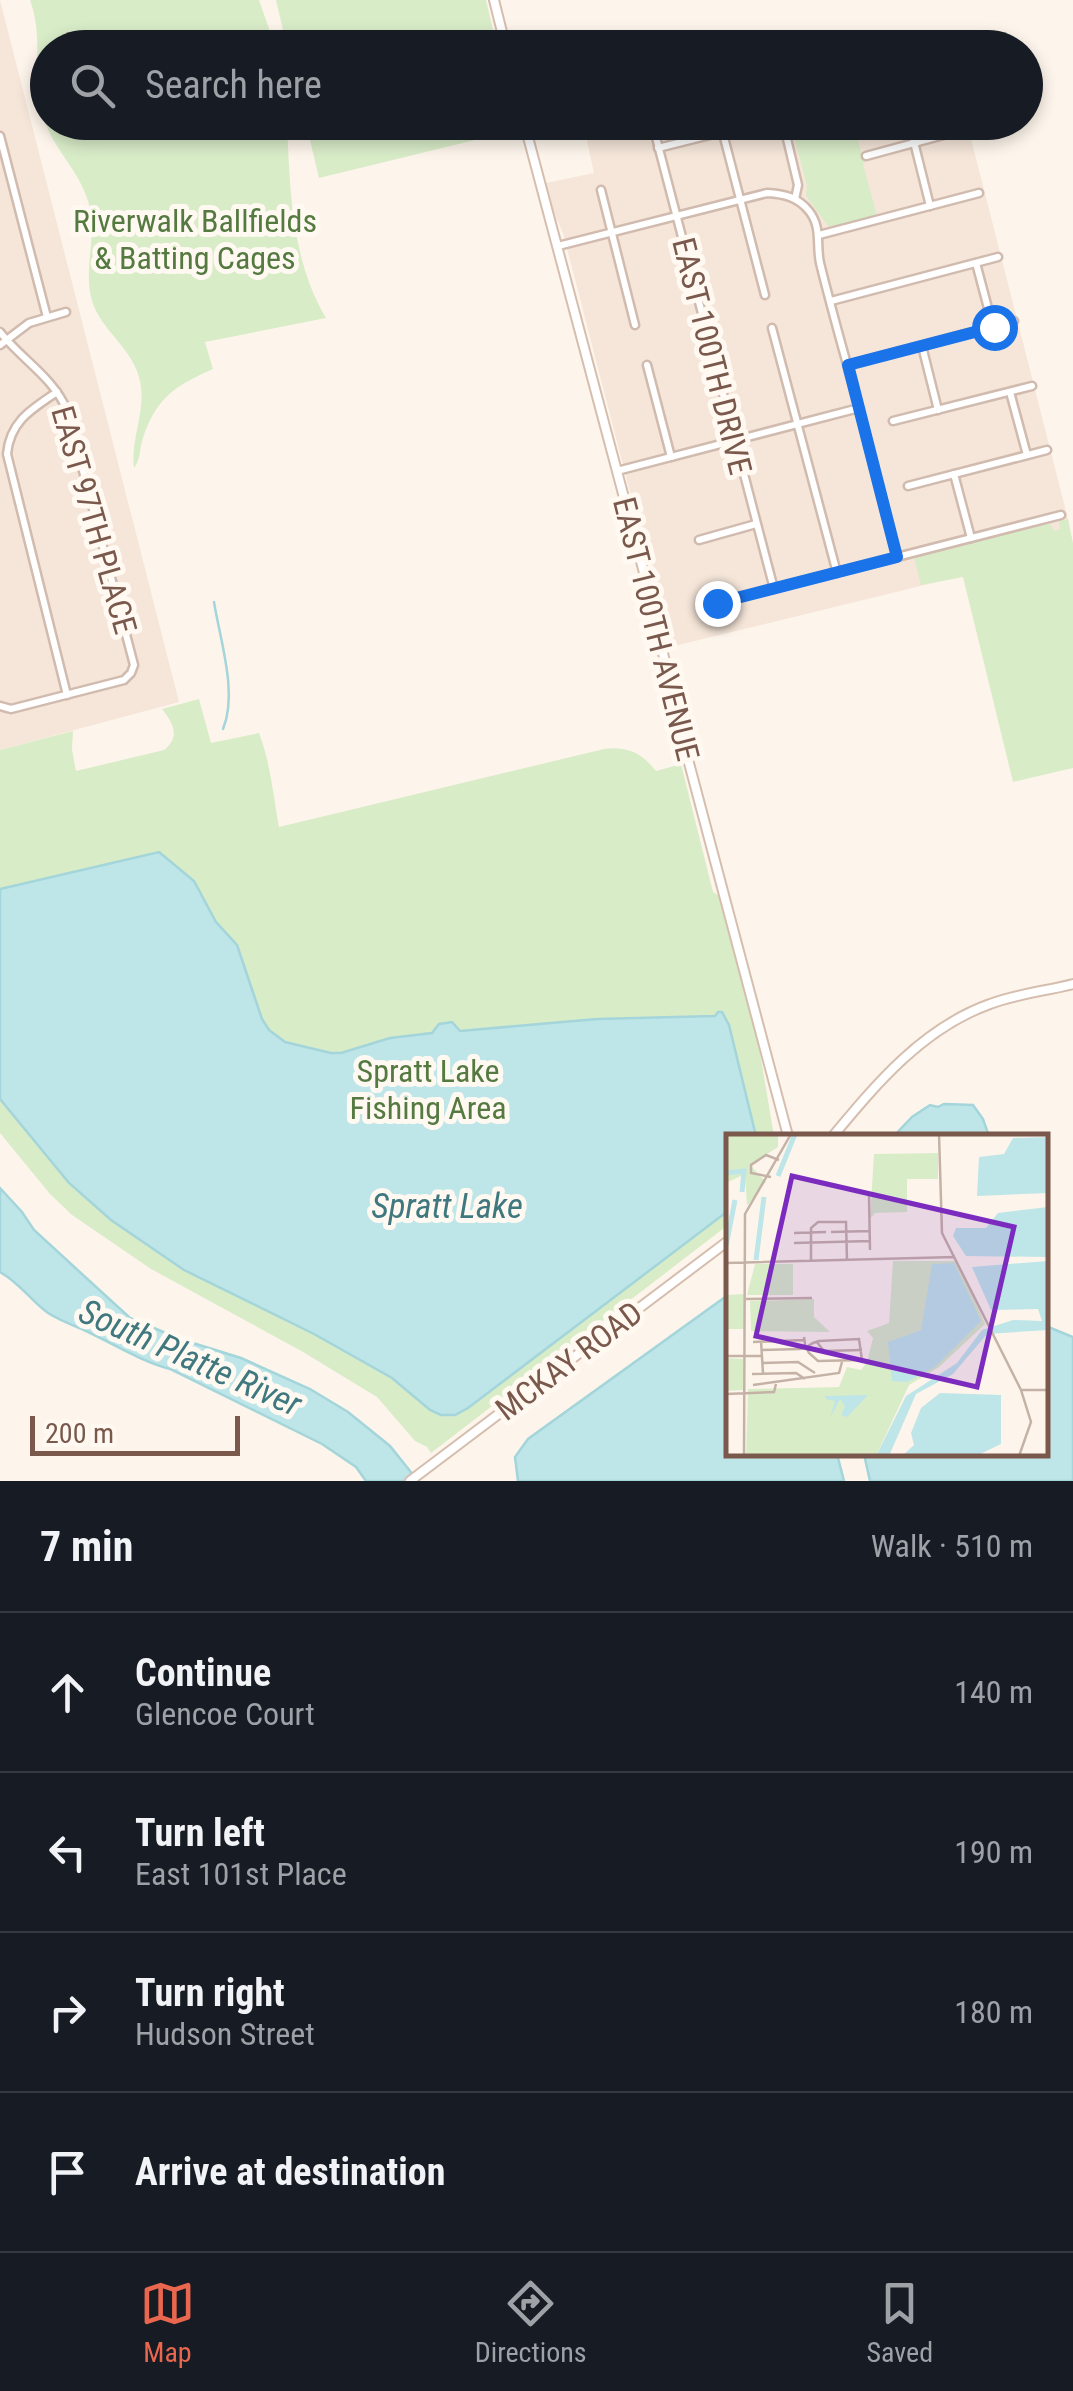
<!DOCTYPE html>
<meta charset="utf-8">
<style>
:root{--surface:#171b24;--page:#20242c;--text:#f1f3f6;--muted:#9ea1a6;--line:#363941;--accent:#e9674e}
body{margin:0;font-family:"Roboto Condensed",sans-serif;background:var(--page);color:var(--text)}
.scale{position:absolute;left:30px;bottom:25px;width:210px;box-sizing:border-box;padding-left:10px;border:5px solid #7a594c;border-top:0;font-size:28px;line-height:35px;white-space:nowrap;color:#7a594c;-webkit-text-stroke:8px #fff9f2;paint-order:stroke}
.stop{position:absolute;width:30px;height:30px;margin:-22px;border:8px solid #1a73e8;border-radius:50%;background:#fff}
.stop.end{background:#1a73e8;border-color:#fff;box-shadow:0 2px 10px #0008}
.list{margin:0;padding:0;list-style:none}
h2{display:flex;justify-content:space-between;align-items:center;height:130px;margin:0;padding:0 40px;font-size:42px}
h2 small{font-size:32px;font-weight:400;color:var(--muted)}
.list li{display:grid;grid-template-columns:65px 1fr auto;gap:30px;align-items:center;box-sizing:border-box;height:160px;padding:0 40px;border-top:2px solid var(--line)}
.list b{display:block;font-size:38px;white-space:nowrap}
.list p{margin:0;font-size:32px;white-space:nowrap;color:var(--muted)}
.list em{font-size:32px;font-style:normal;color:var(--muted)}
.icon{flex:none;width:55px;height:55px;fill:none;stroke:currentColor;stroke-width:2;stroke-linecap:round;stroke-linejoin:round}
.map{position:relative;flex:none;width:1073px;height:1481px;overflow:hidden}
.search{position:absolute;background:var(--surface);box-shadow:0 5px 15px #0003;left:30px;right:30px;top:30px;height:110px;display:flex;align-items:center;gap:25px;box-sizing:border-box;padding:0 35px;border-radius:55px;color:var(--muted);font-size:38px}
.sheet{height:770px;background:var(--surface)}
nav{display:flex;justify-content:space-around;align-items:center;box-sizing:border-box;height:140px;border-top:2px solid var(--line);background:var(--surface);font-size:28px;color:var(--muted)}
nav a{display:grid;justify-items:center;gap:5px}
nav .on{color:var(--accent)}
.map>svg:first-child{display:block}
.residential{fill:#f5e6d9}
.green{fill:#d9ecc8}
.water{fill:#bee5e8;stroke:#a3d5da;stroke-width:2.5}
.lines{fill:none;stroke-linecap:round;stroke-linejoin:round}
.stream{stroke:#a3d5da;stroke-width:2.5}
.street-casing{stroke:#d1bbaf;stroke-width:11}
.secondary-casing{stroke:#d6beaf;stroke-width:12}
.street{stroke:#fff;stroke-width:6}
.secondary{stroke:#fff;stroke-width:8}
.route{stroke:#1a73e8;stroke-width:12}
.labels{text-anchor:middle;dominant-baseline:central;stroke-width:10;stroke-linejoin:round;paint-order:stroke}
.park-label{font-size:32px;fill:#557a41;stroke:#fff9f2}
.street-label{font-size:32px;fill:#7a594c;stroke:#fff9f2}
.water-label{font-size:35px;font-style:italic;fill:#3f787e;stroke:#fff9f2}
.inset-river{fill:none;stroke:#bee5e8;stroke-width:5}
.inset-road{fill:none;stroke:#c5b2a6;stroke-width:2.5}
.view{fill:#7b2cbf;fill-opacity:0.15;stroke:#7b2cbf;stroke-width:5}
.inset-edge{fill:none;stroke:#7a594c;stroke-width:5}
</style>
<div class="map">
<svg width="1073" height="1481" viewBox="0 0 1073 1481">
<rect width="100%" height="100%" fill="#fdf5eb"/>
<g class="residential">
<polygon points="0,0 179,702 0,750"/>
<polygon points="583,123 967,123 1068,519 1073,549 670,647 563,233 541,184 594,173"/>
</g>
<g class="green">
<path d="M 30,0 L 259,0 L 275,46 L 48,48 L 48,122 L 287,123 C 290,189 291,259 326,318 L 205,342 L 213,369 C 176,385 156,398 143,438 C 139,449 141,459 134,468 C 130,437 148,409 139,377 C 130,344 95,327 90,292 C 85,261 98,232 88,201 C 77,165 49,147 40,106 C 32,69 44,40 30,0 Z"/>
<polygon points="276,0 486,0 497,47 287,47"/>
<polygon points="515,123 516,130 319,178 306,123"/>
<polygon points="854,124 861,151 864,153 866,161 863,164 877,216 829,227 806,196 807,186 795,140"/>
<polygon points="1068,519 1073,543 1073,768 1013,782 963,577 921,585 914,558 1046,523 1051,525 1054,531 1060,529 1059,521"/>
<path d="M 199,699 L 211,743 L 259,733 C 271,764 273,796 279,827 L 604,749 C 627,746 642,753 656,771 L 681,764 L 713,892 L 718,895 L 724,908 L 757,1035 L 774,1136 L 728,1136 L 728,1225 L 431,1453 L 427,1447 L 415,1441 L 377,1397 L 303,1352 L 151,1269 L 72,1215 L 50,1194 L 0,1133 L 0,750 L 73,731 L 72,750 L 76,771 L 164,750 C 181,737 173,723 162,709 Z"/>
</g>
<g class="water">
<polygon points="159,852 194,881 216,922 237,945 262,1019 269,1030 285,1042 331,1053 341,1053 390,1038 432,1033 439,1024 452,1022 460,1031 597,1019 715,1016 718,1012 722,1012 729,1025 756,1136 728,1136 728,1211 468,1408 455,1415 441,1415 430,1410 392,1378 314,1334 184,1270 111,1220 69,1183 0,1099 0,889"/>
<polygon points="944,1104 973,1105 983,1119 989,1136 894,1136 912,1117 930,1105 938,1107"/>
<path d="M 0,1188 L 22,1212 L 34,1230 L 130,1318 L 180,1339 L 241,1358 L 310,1389 L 348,1412 L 390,1446 L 418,1481 L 366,1481 L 356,1467 L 322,1444 L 170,1369 C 140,1361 112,1343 84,1330 C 72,1325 59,1320 48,1313 C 31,1301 19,1282 0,1272 Z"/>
<polygon points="728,1295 728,1454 837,1454 844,1481 518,1481 515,1457 528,1439"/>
<polygon points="1046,1326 1073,1337 1073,1481 870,1481 864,1454 1046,1454"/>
</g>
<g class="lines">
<path class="stream" d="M 214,602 C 220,640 238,693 223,729"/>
<g class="street-casing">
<g id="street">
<polyline points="652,122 774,589"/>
<polyline points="720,122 765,295"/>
<polyline points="783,122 798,185 795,199"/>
<polyline points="909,122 930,206"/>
<polyline points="0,136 47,317"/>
<polyline points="658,148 722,132"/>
<polyline points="866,156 962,130"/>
<polyline points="601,190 635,325"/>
<polyline points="819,235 979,193"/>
<path d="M 558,246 L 767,193 C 784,194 798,197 809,211 C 822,227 816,245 820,263 C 832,312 846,360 859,408 L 617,471"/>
<polyline points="976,263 993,327"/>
<polyline points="831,301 998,257"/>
<polyline points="772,328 837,573"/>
<path d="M 0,332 C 22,360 52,376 67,410 L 134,665 L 131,673 L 124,680 L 11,709 L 0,706"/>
<polyline points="0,345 29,323 66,312"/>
<polyline points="922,346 938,410"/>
<polyline points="647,365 671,457"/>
<polyline points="848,365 1014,321"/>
<path d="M 57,392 C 32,409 10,421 7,454 L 67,695"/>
<polyline points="1010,392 1027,455"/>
<polyline points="859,408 897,557"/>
<polyline points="893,421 1032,386"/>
<polyline points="954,474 971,538"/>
<polyline points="908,486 1047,450"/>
<polyline points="699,540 756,524"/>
<polyline points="717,603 1061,515"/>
</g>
</g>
<g class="secondary-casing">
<g id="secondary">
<polyline points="494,0 506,48"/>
<polyline points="524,122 647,584 685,748 788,1136"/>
<path d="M 833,1136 C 877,1083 923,1028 990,1004 C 1016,994 1046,991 1073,984"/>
<polyline points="410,1481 728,1241"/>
</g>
</g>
<use href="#street" class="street"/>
<use href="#secondary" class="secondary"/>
</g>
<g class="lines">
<polyline class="route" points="717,603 897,557 848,365 994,327"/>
</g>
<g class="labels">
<g class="park-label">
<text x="195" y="221">Riverwalk Ballfields<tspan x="195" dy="37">&amp; Batting Cages</tspan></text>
<text x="428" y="1071">Spratt Lake<tspan x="428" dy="37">Fishing Area</tspan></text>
</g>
<g class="street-label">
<text transform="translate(712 356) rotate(76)">EAST 100TH DRIVE</text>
<text transform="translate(94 520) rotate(74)">EAST 97TH PLACE</text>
<text transform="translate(656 629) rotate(76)">EAST 100TH AVENUE</text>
<text transform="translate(569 1361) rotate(-37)">MCKAY ROAD</text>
</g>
<g class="water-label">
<text x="447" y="1206">Spratt Lake</text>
<text transform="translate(190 1358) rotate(24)">South Platte River</text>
</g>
</g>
<g transform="translate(726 1134)">
<rect width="322" height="322" fill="#fdf5eb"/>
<path d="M 0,1 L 52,1 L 52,13 L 24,31 L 40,48 L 21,72 L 19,40 L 0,49 ZM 212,19 L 212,45 L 181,45 L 181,78 L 149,79 L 144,85 L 148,20 ZM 167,127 L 231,127 L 259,190 L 213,233 L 183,251 L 150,322 L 20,322 L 22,255 L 113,253 L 121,233 L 135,236 L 141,228 L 147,204 L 141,197 L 163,189 ZM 29,130 L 67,130 L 67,161 L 21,161 ZM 18,160 L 18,195 L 0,195 L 0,161 ZM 88,165 L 88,183 L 104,198 L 25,197 L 24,167 ZM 0,224 L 17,225 L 17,256 L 0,257 Z" fill="#d9ecc8"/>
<path d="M 322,3 L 322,59 L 251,62 L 253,23 L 278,20 L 287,4 ZM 322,73 L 322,123 L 240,122 L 227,102 L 230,94 L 260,94 L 272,79 ZM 322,127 L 322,196 L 261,200 L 227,240 L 190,260 L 163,322 L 150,322 L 180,262 L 231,229 L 256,196 L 287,186 L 316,187 L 312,175 L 265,176 L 246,133 ZM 228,129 L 255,187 L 209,233 L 181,248 L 166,247 L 162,208 L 195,196 L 206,130 ZM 214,259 L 275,261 L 275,310 L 250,322 L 176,322 L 188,311 L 185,299 L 195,274 ZM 142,261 L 121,283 L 115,281 L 119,272 L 114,265 L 104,284 L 109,267 L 100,265 L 99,262 Z" fill="#bee5e8"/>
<path class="inset-river" d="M 0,39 L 18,37 L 16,58M 52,42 L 69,0M 0,112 L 9,66M 30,126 L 38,63"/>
<path class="inset-road" d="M 213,0 L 216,99 L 295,256 L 323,256M 45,43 L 25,39 L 25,31 L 40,21 L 53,26M 143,62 L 144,116M 105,98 L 144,97M 68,99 L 100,98M 68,109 L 144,107M 85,128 L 85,94 L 92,88 L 120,88 L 121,127M 0,129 L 229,123M 20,165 L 86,164M 35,207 L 37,239M 90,207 L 98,217 L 136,216M 27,208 L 78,206M 36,216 L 74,215 L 79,214 L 80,213 L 82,212 L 87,209 L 93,207 L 133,205 L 136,226 L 92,227 L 83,219 L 79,211 L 79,210 L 78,203M 0,222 L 36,222M 36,229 L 72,228 L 89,239M 26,240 L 70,239 L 79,245M 27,251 L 113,239 L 116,228M 0,260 L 48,258 L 50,250M 18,322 L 19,80 L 65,0M 293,322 L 305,288 L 295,256"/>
<path class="view" d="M 66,42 L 288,93 L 251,253 L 30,202 Z"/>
<rect width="322" height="322" class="inset-edge"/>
</g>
</svg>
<div class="scale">200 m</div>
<div class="stop" style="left:994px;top:327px"></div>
<div class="stop end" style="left:717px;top:603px"></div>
<div class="search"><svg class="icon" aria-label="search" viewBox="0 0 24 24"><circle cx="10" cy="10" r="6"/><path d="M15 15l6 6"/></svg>Search here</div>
</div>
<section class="sheet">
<h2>7 min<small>Walk · 510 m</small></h2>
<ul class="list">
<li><svg class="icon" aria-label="ahead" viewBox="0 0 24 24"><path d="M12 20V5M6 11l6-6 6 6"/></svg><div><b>Continue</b><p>Glencoe Court</p></div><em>140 m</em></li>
<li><svg class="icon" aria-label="left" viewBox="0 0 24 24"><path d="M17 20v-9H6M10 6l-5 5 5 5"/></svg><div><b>Turn left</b><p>East 101st Place</p></div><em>190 m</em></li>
<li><svg class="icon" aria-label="right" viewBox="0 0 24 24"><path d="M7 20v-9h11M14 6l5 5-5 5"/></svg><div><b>Turn right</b><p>Hudson Street</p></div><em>180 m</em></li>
<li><svg class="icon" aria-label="arrive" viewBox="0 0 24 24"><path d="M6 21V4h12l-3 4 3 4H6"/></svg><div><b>Arrive at destination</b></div></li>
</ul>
</section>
<nav>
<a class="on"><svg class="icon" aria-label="map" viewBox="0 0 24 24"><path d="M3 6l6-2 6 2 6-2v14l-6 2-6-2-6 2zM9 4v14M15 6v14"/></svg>Map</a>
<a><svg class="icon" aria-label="directions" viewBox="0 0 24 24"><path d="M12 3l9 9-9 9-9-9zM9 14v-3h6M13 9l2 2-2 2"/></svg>Directions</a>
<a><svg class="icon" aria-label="saved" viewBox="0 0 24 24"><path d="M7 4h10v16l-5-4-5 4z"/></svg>Saved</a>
</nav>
